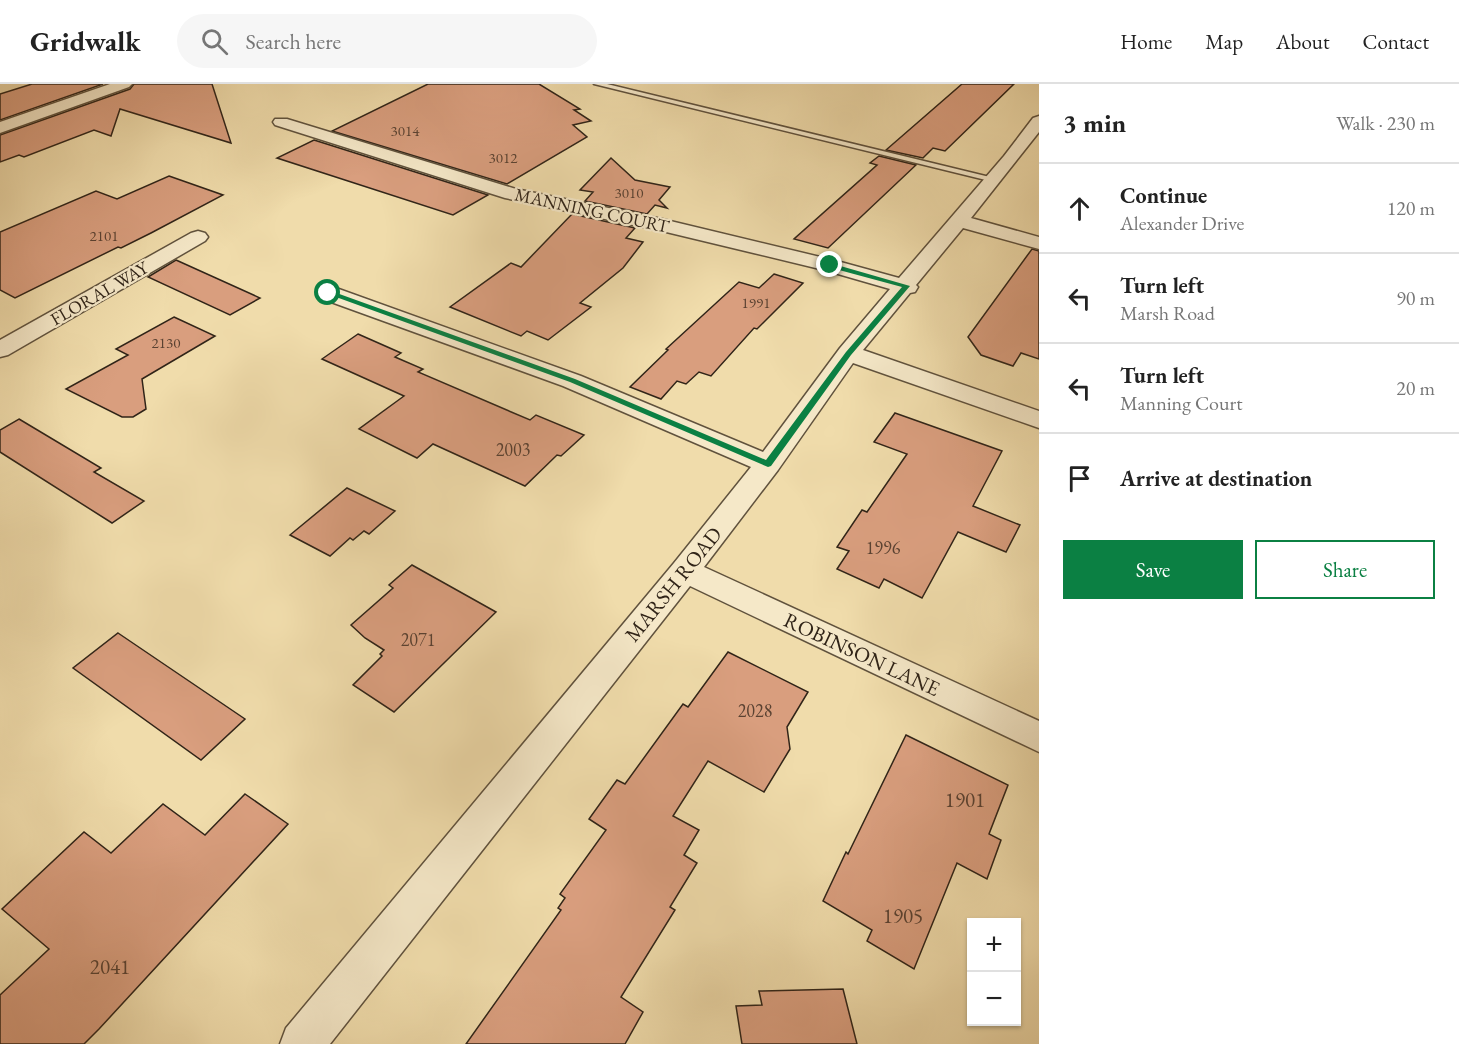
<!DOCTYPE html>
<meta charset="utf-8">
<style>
:root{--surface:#fff;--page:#f6f6f6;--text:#222;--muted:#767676;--line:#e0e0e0;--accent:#0b8043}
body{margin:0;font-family:"EB Garamond",serif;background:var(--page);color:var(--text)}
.controls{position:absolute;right:18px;bottom:18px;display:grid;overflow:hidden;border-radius:0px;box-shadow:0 2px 4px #0004}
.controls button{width:54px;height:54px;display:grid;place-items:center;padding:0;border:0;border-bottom:2px solid var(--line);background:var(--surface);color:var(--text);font:30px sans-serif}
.stop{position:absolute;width:18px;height:18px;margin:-14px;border:4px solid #0b8043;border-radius:50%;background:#fff}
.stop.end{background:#0b8043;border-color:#fff;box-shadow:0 2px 6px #0008}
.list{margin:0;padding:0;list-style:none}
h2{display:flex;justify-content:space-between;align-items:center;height:78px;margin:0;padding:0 24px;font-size:26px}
h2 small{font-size:20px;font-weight:400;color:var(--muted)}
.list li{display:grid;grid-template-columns:39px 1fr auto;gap:18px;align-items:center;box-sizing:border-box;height:90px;padding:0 24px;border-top:2px solid var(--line)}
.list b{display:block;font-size:22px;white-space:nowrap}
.list p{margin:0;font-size:20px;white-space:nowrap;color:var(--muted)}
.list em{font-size:20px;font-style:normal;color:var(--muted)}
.actions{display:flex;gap:12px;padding:18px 24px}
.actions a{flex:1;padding:14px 0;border:2px solid var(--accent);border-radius:0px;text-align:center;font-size:21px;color:var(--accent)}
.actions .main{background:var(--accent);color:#fff}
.icon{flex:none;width:33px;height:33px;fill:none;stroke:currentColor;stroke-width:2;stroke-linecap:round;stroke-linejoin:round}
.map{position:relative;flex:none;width:1039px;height:960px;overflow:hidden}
header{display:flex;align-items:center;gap:36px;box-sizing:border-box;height:84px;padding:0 30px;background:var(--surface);border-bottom:2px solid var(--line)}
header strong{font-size:28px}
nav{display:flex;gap:33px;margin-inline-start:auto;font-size:21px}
.search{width:420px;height:54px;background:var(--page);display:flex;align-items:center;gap:15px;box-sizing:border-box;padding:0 21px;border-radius:33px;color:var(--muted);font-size:22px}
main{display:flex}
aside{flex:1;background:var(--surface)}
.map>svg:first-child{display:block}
.building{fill:#d99e7e;stroke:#302418;stroke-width:1.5}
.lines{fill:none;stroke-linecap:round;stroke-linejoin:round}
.service-casing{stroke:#60523d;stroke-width:3}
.minor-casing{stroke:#60523d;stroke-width:3}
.service{fill:#f5e8c8;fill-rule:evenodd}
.minor{fill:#f5e8c8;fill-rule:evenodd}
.route{fill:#0b8043}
.labels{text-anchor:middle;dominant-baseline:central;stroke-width:4.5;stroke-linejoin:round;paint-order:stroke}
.far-number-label{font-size:15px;fill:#5a4232}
.far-street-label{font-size:18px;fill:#302418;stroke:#f5e8c8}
.number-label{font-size:18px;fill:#5a4232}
.street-label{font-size:21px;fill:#302418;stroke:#f5e8c8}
.near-number-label{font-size:21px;fill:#5a4232}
</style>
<header>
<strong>Gridwalk</strong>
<div class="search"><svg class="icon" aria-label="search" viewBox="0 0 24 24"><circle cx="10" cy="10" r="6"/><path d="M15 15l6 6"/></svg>Search here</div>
<nav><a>Home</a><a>Map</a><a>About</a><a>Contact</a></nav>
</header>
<main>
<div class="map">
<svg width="1039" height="960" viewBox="0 0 1039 960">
<rect width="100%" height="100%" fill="#f0dcab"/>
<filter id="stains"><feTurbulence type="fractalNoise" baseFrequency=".00333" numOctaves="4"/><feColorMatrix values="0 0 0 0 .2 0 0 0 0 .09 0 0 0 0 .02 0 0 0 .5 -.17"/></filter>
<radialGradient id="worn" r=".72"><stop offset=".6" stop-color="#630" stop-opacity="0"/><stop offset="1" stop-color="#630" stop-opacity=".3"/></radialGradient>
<g class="building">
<polygon points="32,0 103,0 0,36 0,10"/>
<polygon points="134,0 212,0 231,59 120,25 111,52 94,46 24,73 19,71 0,78 0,51 130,5"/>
<polygon points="428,0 539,0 580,25 574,26 591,37 573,41 587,53 507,100 332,47"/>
<polygon points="962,0 1014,0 945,67 933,64 923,74 886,66"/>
<polygon points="314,56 488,111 453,131 277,74"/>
<polygon points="879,72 916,81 828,164 794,155 877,81 870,79"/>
<polygon points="611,74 635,96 670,103 659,116 667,124 655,121 647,130 585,117 593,108 580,106"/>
<polygon points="169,92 223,111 151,149 121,164 118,163 15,214 0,206 0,148 96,107 117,115"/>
<polygon points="572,130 635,144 626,154 643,158 623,184 580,219 591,223 548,256 527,247 521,252 450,223 511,179 521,183"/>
<polygon points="1032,165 1039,167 1039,275 1021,269 1013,282 981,271 968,253"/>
<polygon points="176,176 260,214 230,231 148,193"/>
<polygon points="774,190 803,199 757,245 754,244 711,292 699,288 686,300 677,297 661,315 630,303 668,266 666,265 739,198 759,204"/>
<polygon points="174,233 215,252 142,295 146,325 133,333 122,333 66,305 128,271 116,265"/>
<polygon points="358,250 401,269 395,273 423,285 418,288 530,336 536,331 584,351 561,372 557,371 525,402 433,360 417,374 359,345 404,312 322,275"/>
<polygon points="895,329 1002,367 973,422 1020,441 1006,468 958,448 922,514 884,495 879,504 837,485 849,467 837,463 862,426 867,428 907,370 874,358"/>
<polygon points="19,335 101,384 94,388 144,417 112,439 0,368 0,346"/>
<polygon points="347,404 395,427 369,450 364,447 353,456 350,454 330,472 290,451"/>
<polygon points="412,481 496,528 394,628 353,601 382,572 380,570 384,566 365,554 351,541 393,504 389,501"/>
<polygon points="118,549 245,635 201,676 73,584"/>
<polygon points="728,568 808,608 787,643 790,665 764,708 708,677 673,732 699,746 684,771 697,779 670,823 675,826 621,913 643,928 625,960 466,960 561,826 558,824 565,814 560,810 606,746 589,735 617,696 625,700 683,620 688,623"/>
<polygon points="906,651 1008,701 989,750 1001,756 987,795 957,779 914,885 867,857 872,846 823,817 846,768 848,770"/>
<polygon points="245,710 288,740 99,945 84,960 0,960 0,911 49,865 2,825 84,748 111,769 163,720 205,751"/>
<polygon points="843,905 857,960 742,960 736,922 762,921 759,907"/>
</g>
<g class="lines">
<g class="service-casing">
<polygon id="service" points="594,0 607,0 998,95 994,98"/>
</g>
<g class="minor-casing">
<g id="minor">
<polygon points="110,0 132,0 129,3 0,49 0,38"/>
<polygon points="1039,32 1039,48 971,134 1039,153 1039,165 963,144 916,201 918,203 915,208 910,209 863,266 1039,327 1039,344 853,279 778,386 704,483 1039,637 1039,668 690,502 330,960 280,960 286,944 674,479 751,383 563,302 320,214 317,209 320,204 328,203 336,204 581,292 763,368 840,264 890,205 824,186 662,147 505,114 275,41 273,38 275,35 287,35 516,105 662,135 837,177 899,194 1004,72 1033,34"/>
<polygon points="198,147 205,149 208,153 205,157 8,271 0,273 0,256 191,149"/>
</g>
</g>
<use href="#service" class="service"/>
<use href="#minor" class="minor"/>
</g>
<polygon class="route" points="830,179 910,202 851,271 771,382 768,383 570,298 325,209 331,207 575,295 766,376 846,268 902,203 828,183"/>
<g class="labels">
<g class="far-number-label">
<text x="405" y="46">3014</text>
<text x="503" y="73">3012</text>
<text x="629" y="108">3010</text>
<text x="104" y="151">2101</text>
<text x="756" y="218">1991</text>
<text x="166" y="258">2130</text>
</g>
<g class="far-street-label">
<text transform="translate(592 126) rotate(12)">MANNING COURT</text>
<text transform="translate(99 209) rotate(-30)">FLORAL WAY</text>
</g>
<g class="number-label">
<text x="513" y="365">2003</text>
<text x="883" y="463">1996</text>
<text x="418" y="555">2071</text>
<text x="755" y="626">2028</text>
</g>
<g class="street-label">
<text transform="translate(673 500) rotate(-51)">MARSH ROAD</text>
<text transform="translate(862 570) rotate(25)">ROBINSON LANE</text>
</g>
<g class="near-number-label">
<text x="965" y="715">1901</text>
<text x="903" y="831">1905</text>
<text x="110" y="882">2041</text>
</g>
</g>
<rect width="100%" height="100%" filter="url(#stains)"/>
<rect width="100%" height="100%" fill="url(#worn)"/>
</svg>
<div class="controls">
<button>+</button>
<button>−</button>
</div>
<div class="stop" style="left:328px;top:209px"></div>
<div class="stop end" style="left:830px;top:181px"></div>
</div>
<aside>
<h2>3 min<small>Walk · 230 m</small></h2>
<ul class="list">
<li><svg class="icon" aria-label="ahead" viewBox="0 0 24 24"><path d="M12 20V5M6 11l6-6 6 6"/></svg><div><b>Continue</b><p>Alexander Drive</p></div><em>120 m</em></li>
<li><svg class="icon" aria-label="left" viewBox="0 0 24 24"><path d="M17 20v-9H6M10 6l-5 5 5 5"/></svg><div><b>Turn left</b><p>Marsh Road</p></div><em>90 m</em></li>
<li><svg class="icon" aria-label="left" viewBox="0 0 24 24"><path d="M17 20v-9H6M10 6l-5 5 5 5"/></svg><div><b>Turn left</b><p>Manning Court</p></div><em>20 m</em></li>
<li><svg class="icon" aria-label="arrive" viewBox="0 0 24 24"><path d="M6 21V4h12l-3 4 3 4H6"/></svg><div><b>Arrive at destination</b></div></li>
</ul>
<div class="actions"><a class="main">Save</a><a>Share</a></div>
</aside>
</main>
